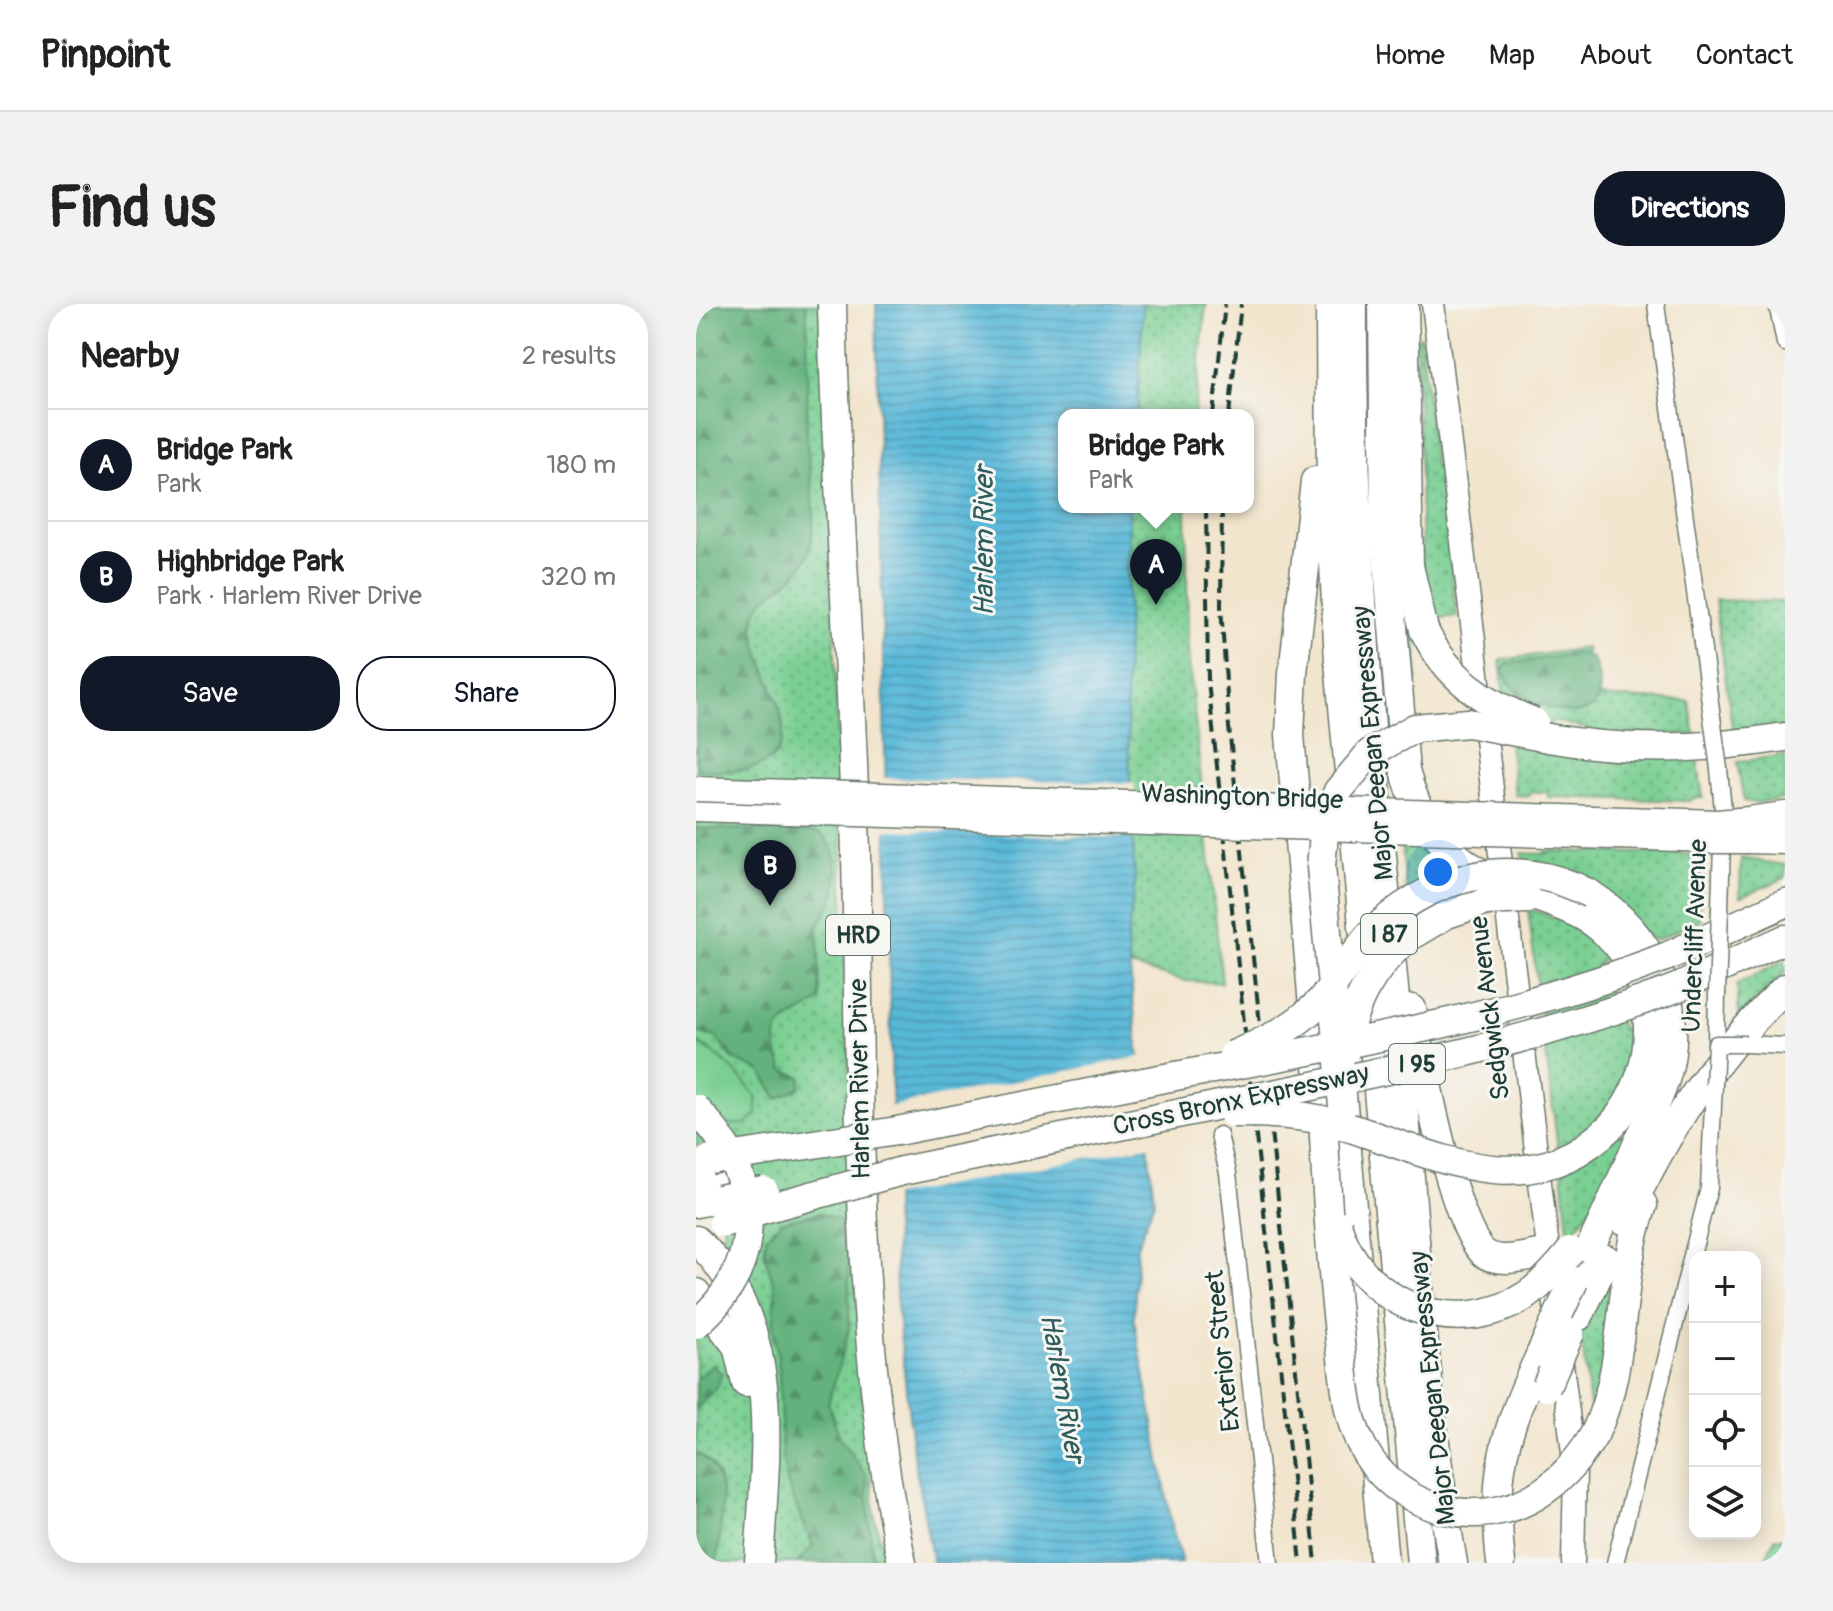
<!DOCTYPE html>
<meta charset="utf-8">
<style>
:root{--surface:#fff;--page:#f2f2f2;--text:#222;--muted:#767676;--line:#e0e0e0;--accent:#111827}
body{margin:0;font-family:Pangolin,sans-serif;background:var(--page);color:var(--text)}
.controls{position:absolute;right:24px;bottom:24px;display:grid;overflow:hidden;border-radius:16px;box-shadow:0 4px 20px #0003}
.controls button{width:72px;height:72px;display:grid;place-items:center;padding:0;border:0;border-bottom:2px solid var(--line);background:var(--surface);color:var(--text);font:40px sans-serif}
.you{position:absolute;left:742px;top:568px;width:28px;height:28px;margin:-20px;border:6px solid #fff;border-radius:50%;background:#1a73e8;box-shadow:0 0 0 12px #1a73e833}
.badge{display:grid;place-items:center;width:52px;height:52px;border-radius:50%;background:var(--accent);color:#fff;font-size:26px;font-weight:700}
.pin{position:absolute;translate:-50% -66px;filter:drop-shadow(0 2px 4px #0008)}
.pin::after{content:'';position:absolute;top:42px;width:28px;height:24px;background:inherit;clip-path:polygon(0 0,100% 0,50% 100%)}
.popup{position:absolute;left:362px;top:105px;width:196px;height:104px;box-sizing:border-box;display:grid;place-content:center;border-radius:16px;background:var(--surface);filter:drop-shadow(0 2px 6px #0005);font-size:26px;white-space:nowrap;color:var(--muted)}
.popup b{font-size:30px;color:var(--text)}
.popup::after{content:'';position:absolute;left:50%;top:100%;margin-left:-16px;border:16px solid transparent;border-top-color:var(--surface)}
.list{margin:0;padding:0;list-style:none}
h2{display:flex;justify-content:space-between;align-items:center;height:104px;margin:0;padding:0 32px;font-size:34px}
h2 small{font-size:26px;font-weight:400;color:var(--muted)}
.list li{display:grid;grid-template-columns:52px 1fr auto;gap:24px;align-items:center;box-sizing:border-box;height:112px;padding:0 32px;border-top:2px solid var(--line)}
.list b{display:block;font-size:30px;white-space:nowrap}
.list p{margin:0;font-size:26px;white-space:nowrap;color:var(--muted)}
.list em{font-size:26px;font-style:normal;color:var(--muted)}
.actions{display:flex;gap:16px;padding:24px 32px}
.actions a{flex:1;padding:18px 0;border:2px solid var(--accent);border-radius:32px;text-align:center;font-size:28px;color:var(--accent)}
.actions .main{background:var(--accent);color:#fff}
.icon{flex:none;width:44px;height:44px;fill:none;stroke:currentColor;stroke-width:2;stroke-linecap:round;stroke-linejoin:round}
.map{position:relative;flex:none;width:1089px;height:1259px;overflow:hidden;border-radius:32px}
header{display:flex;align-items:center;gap:48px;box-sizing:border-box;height:112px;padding:0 40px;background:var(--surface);border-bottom:2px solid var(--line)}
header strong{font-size:38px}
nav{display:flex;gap:44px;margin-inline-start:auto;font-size:28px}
.intro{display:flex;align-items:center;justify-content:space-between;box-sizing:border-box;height:192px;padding:0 48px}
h1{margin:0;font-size:56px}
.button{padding:20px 36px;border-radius:32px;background:var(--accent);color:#fff;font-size:28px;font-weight:700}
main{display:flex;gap:48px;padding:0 48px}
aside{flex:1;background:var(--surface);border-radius:32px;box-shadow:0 4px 20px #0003}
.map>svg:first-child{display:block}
.grass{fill:url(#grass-dots);stroke:#4c8664;stroke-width:2}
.forest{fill:url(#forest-firs);stroke:#417858;stroke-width:2}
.garden{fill:#7acf93;stroke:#4c8664;stroke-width:2}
.water{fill:url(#water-rules);stroke:#3c7a86;stroke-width:2}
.pier{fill:#f2e5cd}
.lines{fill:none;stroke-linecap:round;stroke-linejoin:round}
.minor-casing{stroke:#69786a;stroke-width:19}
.secondary-casing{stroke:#69786a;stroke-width:25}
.primary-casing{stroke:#69786a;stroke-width:27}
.motorway-casing{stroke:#69786a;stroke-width:31}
.minor{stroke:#fff;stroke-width:16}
.secondary{stroke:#fff;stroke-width:22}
.primary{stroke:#fff;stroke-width:24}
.motorway{stroke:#fff;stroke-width:28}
.rail{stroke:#1f3d34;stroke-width:4;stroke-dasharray:12 6;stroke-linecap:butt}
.minor-bridge-casing{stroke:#69786a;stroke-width:19;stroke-linecap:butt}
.primary-bridge-casing{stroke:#69786a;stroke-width:27;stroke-linecap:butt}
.motorway-bridge-casing{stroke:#69786a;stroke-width:31;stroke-linecap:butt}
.minor-bridge{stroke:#fff;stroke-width:16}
.primary-bridge{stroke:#fff;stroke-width:24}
.motorway-bridge{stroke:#fff;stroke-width:28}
.labels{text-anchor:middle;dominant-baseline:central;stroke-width:6;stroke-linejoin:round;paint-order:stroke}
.shield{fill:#f6f6f2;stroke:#60746d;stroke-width:2}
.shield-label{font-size:24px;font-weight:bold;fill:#1f3d34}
.street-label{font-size:26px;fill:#1f3d34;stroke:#f6f6f2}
.water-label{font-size:28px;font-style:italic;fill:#2e5c5d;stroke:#f6f6f2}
</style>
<header>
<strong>Pinpoint</strong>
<nav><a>Home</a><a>Map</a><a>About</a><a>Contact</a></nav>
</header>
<div class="intro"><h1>Find us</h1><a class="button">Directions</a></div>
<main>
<aside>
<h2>Nearby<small>2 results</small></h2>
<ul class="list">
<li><span class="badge">A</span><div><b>Bridge Park</b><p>Park</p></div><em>180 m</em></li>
<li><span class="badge">B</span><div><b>Highbridge Park</b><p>Park · Harlem River Drive</p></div><em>320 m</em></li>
</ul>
<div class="actions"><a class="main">Save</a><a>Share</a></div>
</aside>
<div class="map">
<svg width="1089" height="1259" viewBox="0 0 1089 1259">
<defs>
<pattern id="grass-dots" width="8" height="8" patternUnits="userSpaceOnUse" patternTransform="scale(2)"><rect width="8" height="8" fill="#7acf93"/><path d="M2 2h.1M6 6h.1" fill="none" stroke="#63a979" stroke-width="1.8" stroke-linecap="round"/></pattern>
<pattern id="forest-firs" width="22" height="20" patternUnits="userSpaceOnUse" patternTransform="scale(2)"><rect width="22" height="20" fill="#63b27d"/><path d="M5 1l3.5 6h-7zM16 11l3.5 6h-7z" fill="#519267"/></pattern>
<pattern id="water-rules" width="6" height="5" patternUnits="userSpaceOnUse" patternTransform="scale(2)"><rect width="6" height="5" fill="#59b8d8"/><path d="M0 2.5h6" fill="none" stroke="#4997b0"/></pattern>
</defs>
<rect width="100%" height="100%" fill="#f6f6f2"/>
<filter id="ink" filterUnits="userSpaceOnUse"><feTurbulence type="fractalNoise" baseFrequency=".0125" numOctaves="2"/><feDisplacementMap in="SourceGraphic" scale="16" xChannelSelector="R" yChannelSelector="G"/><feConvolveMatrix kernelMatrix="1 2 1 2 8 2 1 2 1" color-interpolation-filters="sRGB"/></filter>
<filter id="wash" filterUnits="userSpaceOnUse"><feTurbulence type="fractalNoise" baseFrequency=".006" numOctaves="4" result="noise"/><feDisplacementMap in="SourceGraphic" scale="32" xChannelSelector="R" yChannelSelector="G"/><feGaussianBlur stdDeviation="1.8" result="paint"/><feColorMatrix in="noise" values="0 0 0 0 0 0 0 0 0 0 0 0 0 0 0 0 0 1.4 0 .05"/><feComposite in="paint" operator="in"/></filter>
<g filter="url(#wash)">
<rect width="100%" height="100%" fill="#f2e5cd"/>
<g class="grass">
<polygon points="0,0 127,0 163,1051 179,1215 190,1259 0,1259 0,1024 38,961 21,935 28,929 15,838 0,842"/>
<polygon points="447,0 510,0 498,111 441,111"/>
<polygon points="725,32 738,161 743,161 761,313 749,313 740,318 727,279 720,34"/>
<polygon points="433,203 490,203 492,348 526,679 490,677 433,662 431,637 439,579 430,386"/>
<polygon points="1019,296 1089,298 1089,424 1037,430"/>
<polygon points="711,303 721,336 721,379 713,364 704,305"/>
<polygon points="890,344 899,393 993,397 999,431 907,429 856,416 850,443 1001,454 1007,494 996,494 995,497 852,493 852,488 835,488 834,492 819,491 804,356"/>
<polygon points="1089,451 1089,495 1060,499 1048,497 1041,458"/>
<polygon points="698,459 786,584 713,618"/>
<polygon points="849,547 994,550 994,554 1005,554 1004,616 960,636 830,581 826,549 849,550"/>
<polygon points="1045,554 1089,561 1089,574 1044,593"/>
<path d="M 832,605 C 863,614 894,623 907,655 L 903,658 L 926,726 L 931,725 C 948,783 904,815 862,845 Z"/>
<polygon points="1089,656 1089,669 1043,713 1041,680"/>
<polygon points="924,829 932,835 905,889 873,935 866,868"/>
<polygon points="917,956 920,956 909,1068 895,1111 885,1030"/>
<polygon points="1079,1234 1089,1234 1089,1259 1067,1259"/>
</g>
<g class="forest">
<path d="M 0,0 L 110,0 C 113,45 111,88 111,133 C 112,172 127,223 108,259 C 97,281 66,287 59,311 C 47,352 127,440 60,463 C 42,468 18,469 0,464 Z"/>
<path d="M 885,349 L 897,355 C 913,396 900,419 855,404 C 846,400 834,398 825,392 C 816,385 812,376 806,366 L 811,360 Z"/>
<path d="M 0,524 L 115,528 L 126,530 L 137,545 L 142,569 L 138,596 L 122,621 L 124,696 C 95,720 65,714 88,766 L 105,773 L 104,783 L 81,795 L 65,767 L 37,755 L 20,733 L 0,728 Z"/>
<polygon points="121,909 143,915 153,938 153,1025 132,1100 145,1136 170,1171 177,1259 101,1259 117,1242 93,1185 86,1150 83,1062 77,1023 80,986 69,952 69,939 72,930 87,917"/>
<polygon points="17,1060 25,1070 22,1081 0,1106 0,1075"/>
<path d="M 0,1149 C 39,1167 23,1225 21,1259 L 0,1259 Z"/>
</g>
<path class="garden" d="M 0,738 C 25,751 44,771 60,793 L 61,810 L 50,820 L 32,820 L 0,829 Z"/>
<polygon class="water" points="180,0 447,0 441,111 368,111 368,203 433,203 430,386 439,579 431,637 458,898 441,942 438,1015 477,1227 486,1259 237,1259 217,1149 200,992"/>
<g class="pier">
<polygon points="186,474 438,479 441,534 186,526"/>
<polygon points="447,752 456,841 193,893 192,803"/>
</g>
</g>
<g filter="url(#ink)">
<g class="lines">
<g class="minor-casing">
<g id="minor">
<polyline points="960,0 1016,413"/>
<polyline points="1081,0 1089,39"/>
<polyline points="1023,465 1027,506 1024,605"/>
<polyline points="1020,740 1021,691"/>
<polyline points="1050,740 1089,742"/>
<polyline points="523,831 532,869 574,1259"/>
<polyline points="919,1259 1013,884 1018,781"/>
</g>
</g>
<g class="secondary-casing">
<polyline id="secondary" points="737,0 879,1166 877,1259"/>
</g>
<g class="primary-casing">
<g id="primary">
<polyline points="0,505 92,508"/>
<polyline points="1053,515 1089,510"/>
</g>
</g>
<g class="motorway-casing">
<g id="motorway">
<path d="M 136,0 C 140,184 156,367 160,551 C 165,788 157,1026 206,1259"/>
<polyline points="634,0 635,202 643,358 725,1259"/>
<path d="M 657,0 C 655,244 680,486 702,728 C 718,905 726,1084 757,1259"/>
<path d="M 687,0 L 689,226 L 709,467 C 721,513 745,547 787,570"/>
<polyline points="708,0 713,262 728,326"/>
<polyline points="619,177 597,369 594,431 628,832"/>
<path d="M 852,434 C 931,448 1010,446 1089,433"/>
<polyline points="1053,535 1089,536"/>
<path d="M 830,589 C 855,599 882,606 903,623 C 966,674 966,763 916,821"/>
<polyline points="714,632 751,610 790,597"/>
<polyline points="972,652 1089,599"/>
<polyline points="983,683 1089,635"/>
<path d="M 716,705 C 724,747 758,934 791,951 C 808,960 834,951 852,948"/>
<polyline points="647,802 688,1259"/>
<polyline points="201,827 448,778"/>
<polyline points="206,867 453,816"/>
<polyline points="0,873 17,870"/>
<polyline points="0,899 22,895"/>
<path d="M 928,917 C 971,826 1016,754 1089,684"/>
<path d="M 0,936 C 90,1020 69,1149 63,1259"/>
<path d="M 878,977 C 899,936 917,895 935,854 C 947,826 963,798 971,769 C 990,698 953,628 894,590"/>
<polyline points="0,989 41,1042 50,1079"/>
<polyline points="883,1012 910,955"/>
<path d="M 898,1131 C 933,1059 920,976 947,901"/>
<path d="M 805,1259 C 795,1170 808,1129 845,1049"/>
</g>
</g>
<use href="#minor" class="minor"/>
<use href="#secondary" class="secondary"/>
<use href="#primary" class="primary"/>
<use href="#motorway" class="motorway"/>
<g class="rail">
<polyline points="517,111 529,0"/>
<polyline points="533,111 545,0"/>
<polyline points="510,203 512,377 605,1259"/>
<polyline points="526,203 525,302 533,423 620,1259"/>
</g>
<g class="minor-bridge-casing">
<g id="minor-bridge">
<polyline points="1016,413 1023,465"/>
<polyline points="1021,691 1024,605"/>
<polyline points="1018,781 1020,740 1050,740"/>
</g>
</g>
<g class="primary-bridge-casing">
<g id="primary-bridge">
<polyline points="0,485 1022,518 1053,515"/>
<polyline points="92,508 1017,536"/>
</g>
</g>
<g class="motorway-bridge-casing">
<g id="motorway-bridge">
<path d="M 728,326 C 751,374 790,400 838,418"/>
<polyline points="1000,535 1053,535"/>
<polyline points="790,597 831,595"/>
<path d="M 649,747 C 655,701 678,661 714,632"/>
<path d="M 537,751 C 565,739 594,726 616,705 C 639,685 652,656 672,633 C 729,571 818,549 894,590"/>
<path d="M 448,778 C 625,744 804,718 972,652"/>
<polyline points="647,802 625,563 629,519 642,487 674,449 719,424 772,419 852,434"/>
<path d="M 0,805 C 64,870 74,958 0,1020"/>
<path d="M 537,809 C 570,809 603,810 635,818 C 732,845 828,909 916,821"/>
<path d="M 453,816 C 631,777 812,749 983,683"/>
<path d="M 628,832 C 631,901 636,969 644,1038 C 649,1073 649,1111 667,1144 C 689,1185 735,1211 782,1209 C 834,1207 872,1174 898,1131"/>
<polyline points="14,856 201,827"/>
<polyline points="22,895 68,887"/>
<polyline points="27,919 57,908 206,867"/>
<path d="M 641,920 C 664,1001 759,1038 831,991 C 848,979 862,963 875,947"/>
<polyline points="845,1049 878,977"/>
<polyline points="850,1083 874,1029"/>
</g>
</g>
<use href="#minor-bridge" class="minor-bridge"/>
<use href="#primary-bridge" class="primary-bridge"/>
<use href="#motorway-bridge" class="motorway-bridge"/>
</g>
</g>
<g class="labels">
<g class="shield">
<rect x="665" y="610" width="56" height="40" rx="6"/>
<rect x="130" y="611" width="64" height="40" rx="6"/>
<rect x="693" y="740" width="56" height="40" rx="6"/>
</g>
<g class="shield-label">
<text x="693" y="630">I 87</text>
<text x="162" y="631">HRD</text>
<text x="721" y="760">I 95</text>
</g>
<g class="street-label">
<text transform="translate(677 439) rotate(-95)">Major Deegan Expressway</text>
<text transform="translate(546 493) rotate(2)">Washington Bridge</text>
<text transform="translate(999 632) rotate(-88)">Undercliff Avenue</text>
<text transform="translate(794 704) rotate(-97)">Sedgwick Avenue</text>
<text transform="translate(164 775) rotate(-91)">Harlem River Drive</text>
<text transform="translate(545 796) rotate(-12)">Cross Bronx Expressway</text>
<text transform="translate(527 1047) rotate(-96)">Exterior Street</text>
<text transform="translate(737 1084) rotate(-96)">Major Deegan Expressway</text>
</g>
<g class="water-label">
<text transform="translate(288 237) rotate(-90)">Harlem River</text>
<text transform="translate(366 1084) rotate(80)">Harlem River</text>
</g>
</g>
</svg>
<div class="controls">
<button>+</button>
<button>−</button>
<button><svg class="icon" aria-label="locate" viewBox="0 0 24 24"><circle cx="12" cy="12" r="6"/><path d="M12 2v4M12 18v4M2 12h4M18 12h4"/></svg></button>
<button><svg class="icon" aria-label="layers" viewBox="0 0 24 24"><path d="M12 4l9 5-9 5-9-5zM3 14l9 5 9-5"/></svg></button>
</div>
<div class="you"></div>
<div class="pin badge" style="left:460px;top:301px">A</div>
<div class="popup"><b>Bridge Park</b>Park</div>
<div class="pin badge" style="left:74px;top:602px">B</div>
</div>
</main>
